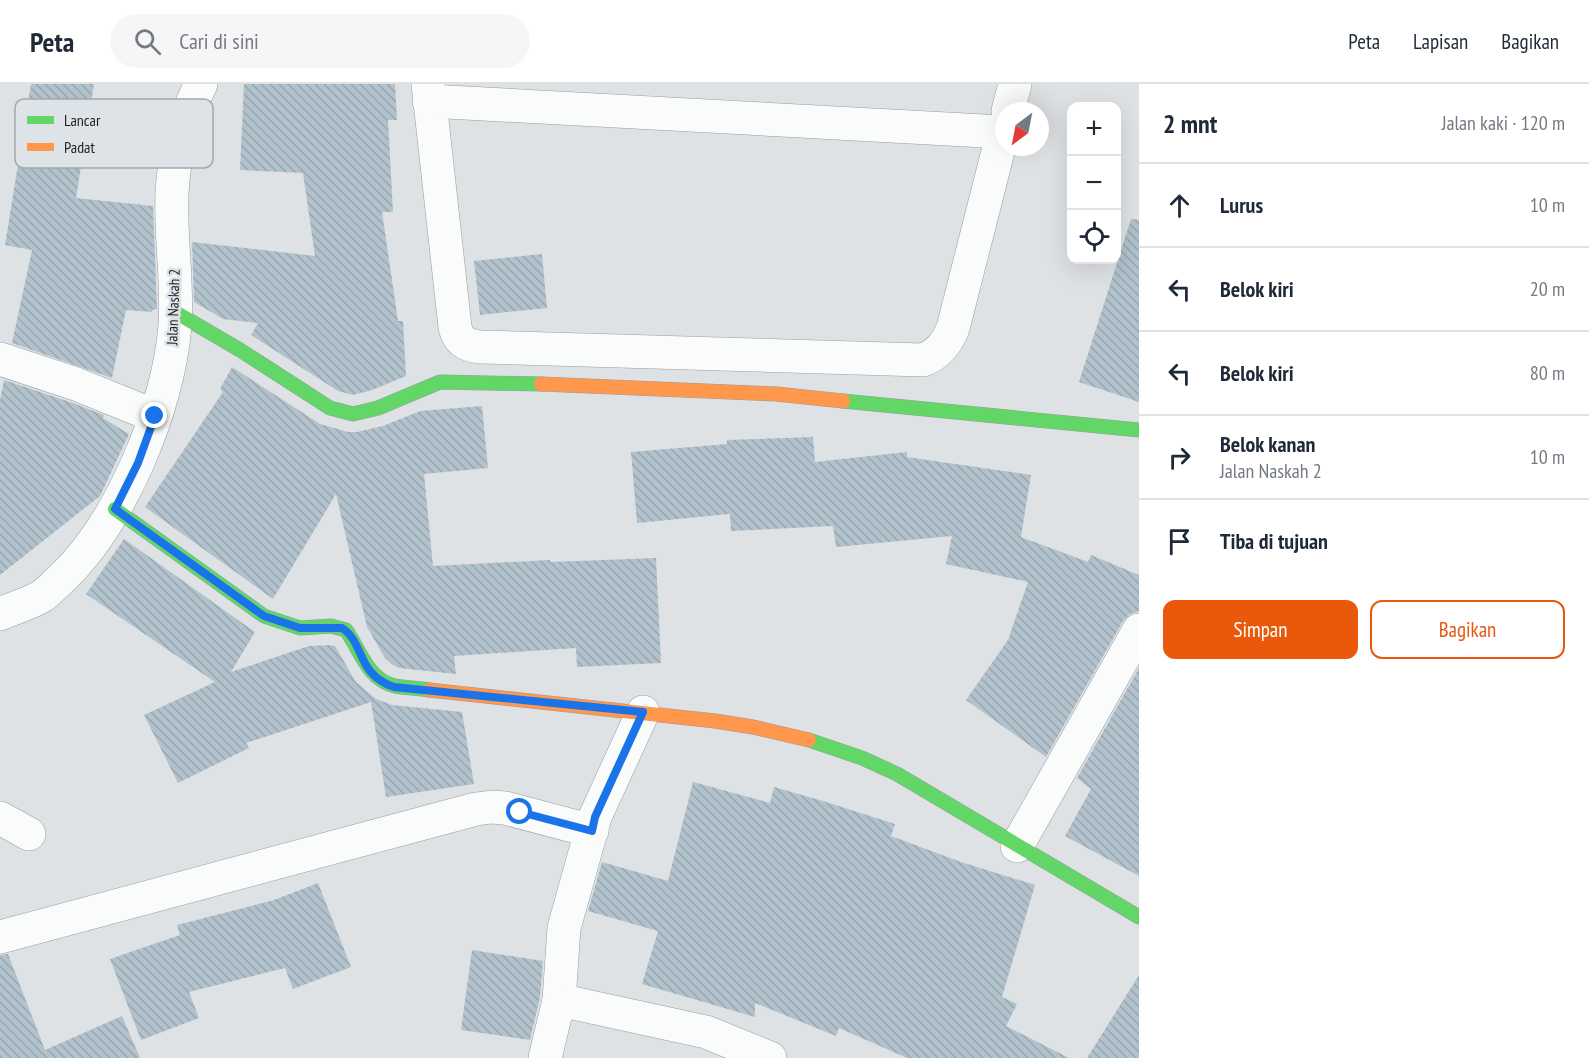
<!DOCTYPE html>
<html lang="id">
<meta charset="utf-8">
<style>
:root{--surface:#fff;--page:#f6f6f7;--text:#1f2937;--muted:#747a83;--line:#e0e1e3;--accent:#ea580c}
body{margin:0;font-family:"PT Sans Narrow",sans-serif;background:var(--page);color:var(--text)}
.controls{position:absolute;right:18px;top:18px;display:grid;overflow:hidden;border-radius:12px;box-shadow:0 6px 24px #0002}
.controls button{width:54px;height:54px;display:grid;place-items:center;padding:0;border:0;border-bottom:2px solid var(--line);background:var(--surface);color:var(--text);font:30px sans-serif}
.compass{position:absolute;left:995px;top:18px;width:54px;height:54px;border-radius:50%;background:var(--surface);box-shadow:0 6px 24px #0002;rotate:212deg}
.stop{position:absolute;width:18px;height:18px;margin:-14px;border:4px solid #1a73e8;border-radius:50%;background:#fff}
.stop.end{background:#1a73e8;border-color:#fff;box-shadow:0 2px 6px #0008}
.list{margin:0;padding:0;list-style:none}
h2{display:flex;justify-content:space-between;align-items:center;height:78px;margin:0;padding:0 24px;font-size:26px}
h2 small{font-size:20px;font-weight:400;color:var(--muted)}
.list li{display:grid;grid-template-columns:39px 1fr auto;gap:18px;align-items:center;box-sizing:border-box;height:84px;padding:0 24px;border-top:2px solid var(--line)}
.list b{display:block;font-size:22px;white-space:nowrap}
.list p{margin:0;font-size:20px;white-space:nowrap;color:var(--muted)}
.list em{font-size:20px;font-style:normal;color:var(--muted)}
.actions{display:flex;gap:12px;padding:18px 24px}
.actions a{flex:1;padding:14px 0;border:2px solid var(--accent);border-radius:12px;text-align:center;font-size:21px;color:var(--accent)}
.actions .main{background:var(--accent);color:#fff}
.icon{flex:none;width:33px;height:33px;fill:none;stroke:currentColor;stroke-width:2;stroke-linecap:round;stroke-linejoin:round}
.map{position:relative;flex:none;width:1139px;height:974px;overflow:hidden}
header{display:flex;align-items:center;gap:36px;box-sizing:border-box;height:84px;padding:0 30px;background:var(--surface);border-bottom:2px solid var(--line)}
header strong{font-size:28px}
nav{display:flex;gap:33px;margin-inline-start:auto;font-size:21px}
.search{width:420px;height:54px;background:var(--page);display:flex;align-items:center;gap:15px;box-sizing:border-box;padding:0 21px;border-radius:33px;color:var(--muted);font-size:22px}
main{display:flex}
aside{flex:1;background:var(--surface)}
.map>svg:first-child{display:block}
.building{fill:url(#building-back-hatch)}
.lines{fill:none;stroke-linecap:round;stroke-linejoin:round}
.street-casing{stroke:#9a9c9e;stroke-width:34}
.fast-casing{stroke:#9a9c9e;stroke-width:15}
.slow-casing{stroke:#9a9c9e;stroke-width:15}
.street{stroke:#fafbfb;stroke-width:33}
.fast{stroke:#63d668;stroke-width:14}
.slow{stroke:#ff974d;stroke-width:14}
.route{stroke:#1a73e8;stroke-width:8}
.labels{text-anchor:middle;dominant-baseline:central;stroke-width:5;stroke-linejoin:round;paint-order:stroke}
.street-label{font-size:15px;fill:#1e2022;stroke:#dde3e7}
.key{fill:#dde3e7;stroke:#a4a8ac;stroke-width:1.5}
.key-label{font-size:16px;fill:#1e2022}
</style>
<header>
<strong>Peta</strong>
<div class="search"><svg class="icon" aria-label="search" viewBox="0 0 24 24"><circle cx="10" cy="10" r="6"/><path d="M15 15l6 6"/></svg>Cari di sini</div>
<nav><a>Peta</a><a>Lapisan</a><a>Bagikan</a></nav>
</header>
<main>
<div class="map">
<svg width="1139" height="974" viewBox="0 0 1139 974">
<defs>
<pattern id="building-back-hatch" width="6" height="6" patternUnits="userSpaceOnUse" patternTransform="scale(1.5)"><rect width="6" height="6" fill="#b1c2cd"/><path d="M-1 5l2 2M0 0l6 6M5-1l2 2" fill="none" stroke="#98a6b0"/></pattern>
</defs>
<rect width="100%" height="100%" fill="#dfe2e5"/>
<g class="building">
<polygon points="31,0 94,0 76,114 153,122 157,225 152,226 152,228 126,226 112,294 12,259 32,166 5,161"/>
<polygon points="244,0 395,0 397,36 388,36 393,128 382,128 398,237 403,237 406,292 372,306 353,311 338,307 251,251 258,239 223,235 194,218 192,158 315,172 303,89 240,86"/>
<polygon points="1131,135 1139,136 1139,318 1079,298"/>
<polygon points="542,170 547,224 480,231 474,177"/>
<polygon points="232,283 320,340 348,348 357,348 383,342 420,327 482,322 488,384 424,390 433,482 550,476 550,478 656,474 661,579 577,583 576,564 454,572 456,590 399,584 393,581 385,574 367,543 336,410 273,515 145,423 223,308 220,305"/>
<polygon points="4,296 70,318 104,331 103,334 129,350 100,412 0,491 0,316"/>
<polygon points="813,353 815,378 907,368 907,373 1031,391 1021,453 1088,478 1091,471 1139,491 1139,527 1130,530 1123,537 1046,673 966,616 1008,556 1028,498 946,480 952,452 836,463 833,442 731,447 730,430 637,439 631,368 727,360 727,356"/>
<polygon points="124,455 255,548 231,588 309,562 329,561 335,562 356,598 376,615 392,621 462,628 474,700 386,713 371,618 246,659 249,664 178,699 144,631 215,598 86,510"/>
<polygon points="1139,584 1139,792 1065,752 1091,705 1077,694"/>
<polygon points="693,698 770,719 774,703 823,717 895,740 891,752 961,778 1035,801 1002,913 1017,920 1006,942 1069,974 907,974 839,944 836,952 755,919 755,933 642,900 658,847 588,827 602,778 668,797"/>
<polygon points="318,799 351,883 293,905 285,884 189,908 199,934 141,956 110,875 180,851 177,841 274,816"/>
<polygon points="472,866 543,877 540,913 530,956 461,946"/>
<polygon points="8,870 45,966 122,932 140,974 0,974 0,871"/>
<polygon points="1139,891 1139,974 1087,974"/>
</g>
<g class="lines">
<g class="street-casing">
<g id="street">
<path d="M 428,0 L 455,243 C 458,257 467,262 481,263 L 923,276 C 939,270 947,259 953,244 L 1004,44"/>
<polyline points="429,17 1003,48"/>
<polyline points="1008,27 1015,0"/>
<polyline points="0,275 76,300 155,332"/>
<path d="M 0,530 C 13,524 29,520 42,512 C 48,508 53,502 59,497 C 120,441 169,323 175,241 C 178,197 170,153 172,109 C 174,72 184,33 201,0"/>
<polyline points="643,628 595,733 564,844 559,916 706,948 770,974"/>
<polyline points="0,734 29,750"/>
<polyline points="1017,762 1139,546"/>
<polyline points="0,853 476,725 492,723 505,724 592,747"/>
<polyline points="545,974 559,916"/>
</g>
</g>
<g class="fast-casing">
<g id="fast">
<polyline points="175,228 240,266 330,324 353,330 378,324 440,298 541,300"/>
<polyline points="843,317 1139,346"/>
<path d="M 115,425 L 264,532 L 300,544 L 331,542 L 346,546 C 360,566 368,596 395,602 C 406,604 418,604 429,606"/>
<polyline points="809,656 862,674 897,690 1139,833"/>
</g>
</g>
<g class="slow-casing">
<g id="slow">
<polyline points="541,300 776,310 843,317"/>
<polyline points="429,606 715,637 753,643 809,656"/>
</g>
</g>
<use href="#street" class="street"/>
<use href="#fast" class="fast"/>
<use href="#slow" class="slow"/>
</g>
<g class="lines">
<path class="route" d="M 155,332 L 138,379 L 115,425 L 264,532 L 300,544 L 342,544 C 365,559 356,590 394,603 L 643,628 L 595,733 L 592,747 L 520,728"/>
</g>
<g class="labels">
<g class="street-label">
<text transform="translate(173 223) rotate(-88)">Jalan Naskah 2</text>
</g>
</g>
<rect x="15" y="15" width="198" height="69" rx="9" class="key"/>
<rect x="27" y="32" width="27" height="8" fill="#63d668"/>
<rect x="27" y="59" width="27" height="8" fill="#ff974d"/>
<g class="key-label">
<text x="64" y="42">Lancar</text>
<text x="64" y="69">Padat</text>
</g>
</svg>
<div class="controls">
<button>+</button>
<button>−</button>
<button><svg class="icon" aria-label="locate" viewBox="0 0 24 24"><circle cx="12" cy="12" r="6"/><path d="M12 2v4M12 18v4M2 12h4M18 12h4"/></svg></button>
</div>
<svg class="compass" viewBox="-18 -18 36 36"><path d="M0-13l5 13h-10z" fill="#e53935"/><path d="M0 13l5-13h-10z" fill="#747a83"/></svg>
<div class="stop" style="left:520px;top:728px"></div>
<div class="stop end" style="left:155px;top:332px"></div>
</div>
<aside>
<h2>2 mnt<small>Jalan kaki · 120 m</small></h2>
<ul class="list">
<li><svg class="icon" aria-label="ahead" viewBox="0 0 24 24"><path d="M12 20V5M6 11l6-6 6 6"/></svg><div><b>Lurus</b></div><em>10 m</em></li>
<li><svg class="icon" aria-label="left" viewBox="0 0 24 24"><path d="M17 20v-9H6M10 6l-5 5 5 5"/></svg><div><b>Belok kiri</b></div><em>20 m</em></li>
<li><svg class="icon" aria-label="left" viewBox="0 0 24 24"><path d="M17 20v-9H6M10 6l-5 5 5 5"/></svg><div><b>Belok kiri</b></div><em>80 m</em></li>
<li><svg class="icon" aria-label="right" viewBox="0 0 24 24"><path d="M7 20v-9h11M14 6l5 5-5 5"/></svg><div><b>Belok kanan</b><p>Jalan Naskah 2</p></div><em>10 m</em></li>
<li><svg class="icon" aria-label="arrive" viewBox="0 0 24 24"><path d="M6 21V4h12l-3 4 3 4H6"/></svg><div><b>Tiba di tujuan</b></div></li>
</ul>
<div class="actions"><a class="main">Simpan</a><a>Bagikan</a></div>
</aside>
</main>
